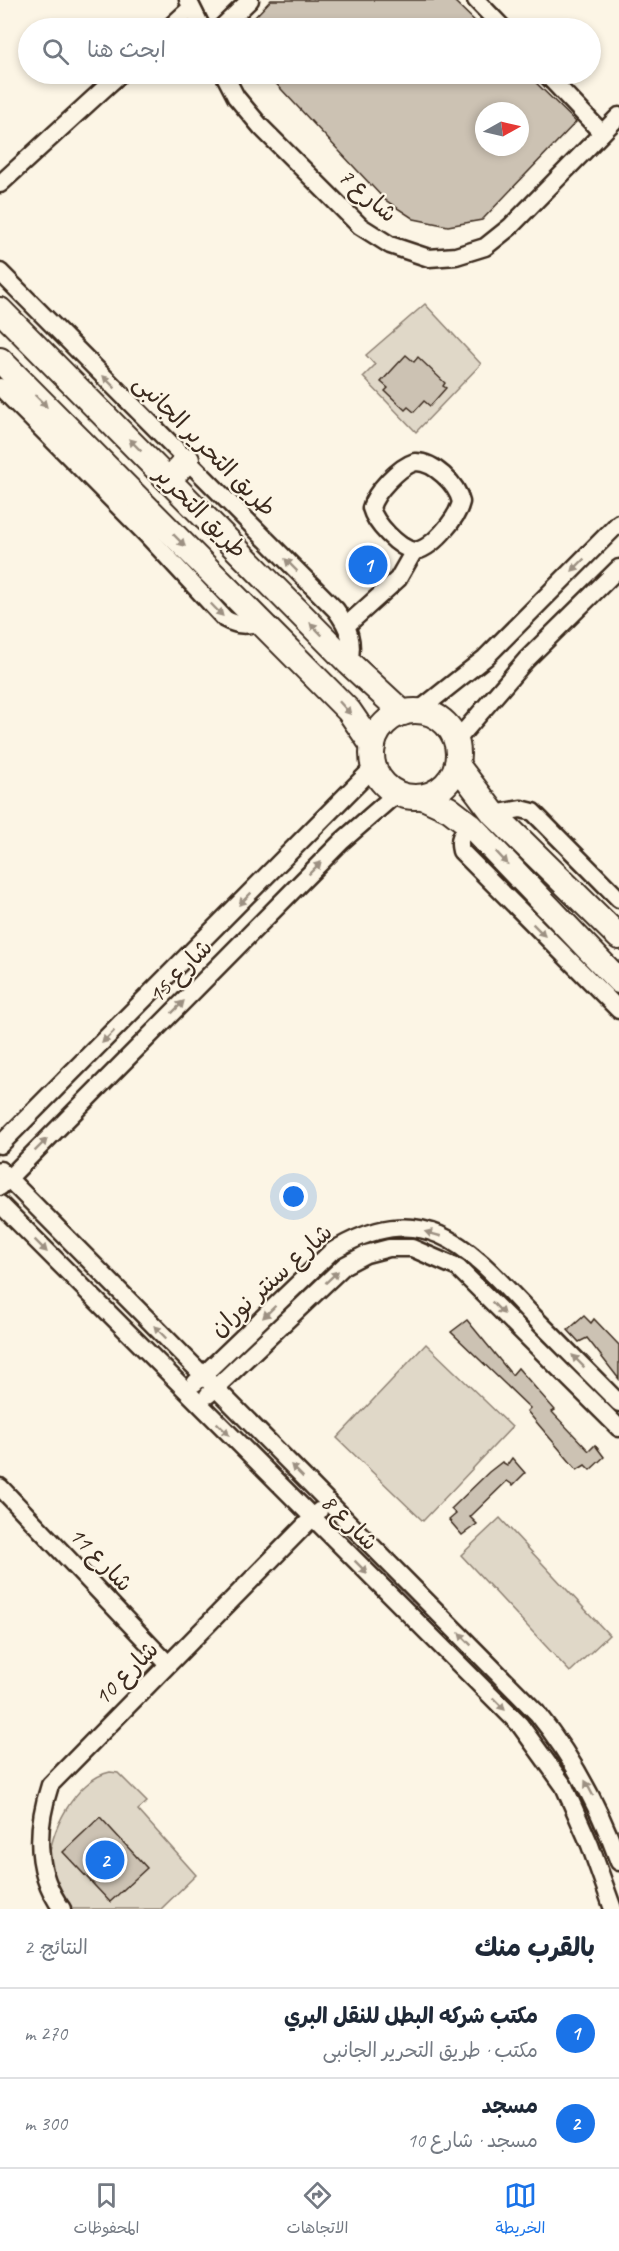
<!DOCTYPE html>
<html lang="ar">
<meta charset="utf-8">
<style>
:root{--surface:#fff;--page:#f6f6f7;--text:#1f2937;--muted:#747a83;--line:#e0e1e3;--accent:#1a73e8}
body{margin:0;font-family:Caveat,"Playpen Sans Arabic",sans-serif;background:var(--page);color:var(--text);direction:rtl}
.compass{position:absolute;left:475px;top:102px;width:54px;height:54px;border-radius:50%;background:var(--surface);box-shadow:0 3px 9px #0003;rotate:82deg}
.you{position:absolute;left:294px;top:1197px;width:21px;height:21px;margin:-15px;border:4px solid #fff;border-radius:50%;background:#1a73e8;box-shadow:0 0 0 9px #1a73e833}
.badge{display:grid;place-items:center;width:39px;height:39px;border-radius:50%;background:var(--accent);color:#fff;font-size:20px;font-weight:700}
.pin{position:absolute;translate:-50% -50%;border:3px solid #fff;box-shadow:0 2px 6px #0006}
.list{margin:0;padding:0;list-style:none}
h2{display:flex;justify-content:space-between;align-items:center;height:78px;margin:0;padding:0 24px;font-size:26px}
h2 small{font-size:20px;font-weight:400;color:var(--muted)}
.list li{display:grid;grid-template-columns:39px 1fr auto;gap:18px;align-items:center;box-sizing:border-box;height:90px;padding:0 24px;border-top:2px solid var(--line)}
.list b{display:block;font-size:22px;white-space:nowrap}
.list p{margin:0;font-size:20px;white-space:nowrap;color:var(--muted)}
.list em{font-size:20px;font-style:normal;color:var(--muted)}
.icon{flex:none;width:33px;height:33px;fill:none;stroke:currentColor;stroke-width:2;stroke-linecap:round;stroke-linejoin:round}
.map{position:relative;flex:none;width:619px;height:1909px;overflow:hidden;direction:ltr}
.search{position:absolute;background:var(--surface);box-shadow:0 3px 9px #0003;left:18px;right:18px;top:18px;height:66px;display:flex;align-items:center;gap:15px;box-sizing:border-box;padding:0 21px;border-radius:33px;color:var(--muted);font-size:22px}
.sheet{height:258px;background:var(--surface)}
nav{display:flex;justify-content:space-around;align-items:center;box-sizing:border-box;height:84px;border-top:2px solid var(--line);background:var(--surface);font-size:16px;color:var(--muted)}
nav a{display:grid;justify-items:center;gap:3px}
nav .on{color:var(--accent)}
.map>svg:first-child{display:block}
.green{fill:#e0d8c8;stroke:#8e8173;stroke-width:1.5}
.building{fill:#ccc2b3;stroke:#3b2a1e;stroke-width:1.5;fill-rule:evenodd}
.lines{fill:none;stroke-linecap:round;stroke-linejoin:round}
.street-casing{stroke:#3b2a1e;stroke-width:21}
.secondary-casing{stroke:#3b2a1e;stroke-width:28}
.street{stroke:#fcf5e5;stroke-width:16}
.secondary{stroke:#fcf5e5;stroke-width:24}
.oneway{fill:#9c9082}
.labels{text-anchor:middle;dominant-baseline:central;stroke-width:4.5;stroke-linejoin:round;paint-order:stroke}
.street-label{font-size:24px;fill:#3b2a1e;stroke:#fcf5e5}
</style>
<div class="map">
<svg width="619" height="1909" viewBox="0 0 619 1909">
<rect width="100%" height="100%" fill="#fcf5e5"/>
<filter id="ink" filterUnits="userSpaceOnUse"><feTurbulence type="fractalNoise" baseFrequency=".0167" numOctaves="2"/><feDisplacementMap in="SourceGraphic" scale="12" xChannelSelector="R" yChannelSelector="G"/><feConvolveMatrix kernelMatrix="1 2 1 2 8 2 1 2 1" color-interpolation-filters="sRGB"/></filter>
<g filter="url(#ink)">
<g class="green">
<polygon points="425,304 481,364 416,432 363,377 375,365 366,355"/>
<polygon points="426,1344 512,1427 423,1521 337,1438"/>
<polygon points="500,1518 609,1635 570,1672 461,1555"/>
<path d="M 110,1772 L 118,1773 L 147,1802 L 138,1810 L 196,1875 L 161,1909 L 66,1909 C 61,1896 50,1878 49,1865 C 48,1833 76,1779 110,1772 Z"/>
</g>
<g class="building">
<polygon points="271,0 453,0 482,28 253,28 254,18"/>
<path d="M 267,74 L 527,74 L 576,122 L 482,220 L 448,226 L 414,219 L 385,200 ZM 484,111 L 520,111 L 520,147 L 484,147 Z"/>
<polygon points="406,355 414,362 418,357 445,383 443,386 446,388 430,406 424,401 414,412 408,407 405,410 385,391 388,388 381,382"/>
<polygon points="584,1316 591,1323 594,1319 619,1345 619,1379 587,1338 579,1342 568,1330"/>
<polygon points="467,1320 512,1375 518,1368 555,1410 552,1412 589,1451 595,1445 604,1457 590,1470 585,1465 577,1470 527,1411 530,1408 451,1332"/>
<polygon points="512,1458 525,1473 513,1485 507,1481 470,1517 477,1524 462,1535 449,1520 456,1514 451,1509 489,1472 502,1462 507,1465"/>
<polygon points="100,1817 147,1868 110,1902 63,1852"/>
</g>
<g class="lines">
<g class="street-casing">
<g id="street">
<polyline points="188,0 202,28"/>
<polyline points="476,0 503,28"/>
<polyline points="169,28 191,8"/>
<polyline points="221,28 250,0"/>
<polyline points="224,74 236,97 261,127 360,226 390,245 429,258 456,256 485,247 510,227 619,116"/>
<polyline points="546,74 602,133"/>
<polyline points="0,184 120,74"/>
<path d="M 0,272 L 336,610 C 349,628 354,641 349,663"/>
<path d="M 0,387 L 147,535 L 225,619 C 238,626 246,626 260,622"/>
<path d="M 415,462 C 433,461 457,484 461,502 C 457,519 431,550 414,551 C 398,548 375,523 371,508 C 375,492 399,467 415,462 Z"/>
<polyline points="347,625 398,579 414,551"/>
<polyline points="417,712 485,658 619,523"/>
<polyline points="456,741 526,660 619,568"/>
<polyline points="494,814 521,809 533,812 619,899"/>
<path d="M 471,826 C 461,834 458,838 461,851 L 619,1010"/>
<polyline points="0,1145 374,767"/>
<path d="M 0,1170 L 537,1713 C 574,1759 599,1806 619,1862"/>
<polyline points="0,1187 342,841 397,793"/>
<polyline points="0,1204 520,1725 564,1786 590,1845 613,1909"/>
<path d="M 195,1383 L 331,1252 C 426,1194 469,1248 532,1315 C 561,1344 590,1374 619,1403"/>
<polyline points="208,1395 345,1265 366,1254 389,1248 412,1248 458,1268 619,1428"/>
<polyline points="0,1487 168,1664"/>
<path d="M 62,1909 C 34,1871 36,1828 50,1785 L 319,1511"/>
</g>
</g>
<g class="secondary-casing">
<g id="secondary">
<polyline points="0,310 349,663 403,713"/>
<polyline points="0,360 349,711 373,746"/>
<polyline points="169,480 187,460"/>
<circle cx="415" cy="754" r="43"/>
<polyline points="457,765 494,814 619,937"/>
<polyline points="423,797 449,809 471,826 619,981"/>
</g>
</g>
<use href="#street" class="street"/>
<use href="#secondary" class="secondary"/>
</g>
<defs><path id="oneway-solid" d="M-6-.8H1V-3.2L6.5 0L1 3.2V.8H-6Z" transform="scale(1.5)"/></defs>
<g class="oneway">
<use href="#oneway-solid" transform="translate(109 382) rotate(-135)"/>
<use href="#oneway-solid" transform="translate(41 401) rotate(45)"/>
<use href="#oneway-solid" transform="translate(135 445) rotate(-135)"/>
<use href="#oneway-solid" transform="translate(179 540) rotate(45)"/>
<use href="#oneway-solid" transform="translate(291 565) rotate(-135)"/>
<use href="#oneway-solid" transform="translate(578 565) rotate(135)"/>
<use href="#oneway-solid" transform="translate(217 610) rotate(46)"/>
<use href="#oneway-solid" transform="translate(316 629) rotate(-134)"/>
<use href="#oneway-solid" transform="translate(345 708) rotate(48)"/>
<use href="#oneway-solid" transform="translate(502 858) rotate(47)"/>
<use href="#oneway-solid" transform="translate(315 868) rotate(-45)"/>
<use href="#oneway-solid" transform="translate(245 899) rotate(135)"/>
<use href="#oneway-solid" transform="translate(539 930) rotate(45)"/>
<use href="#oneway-solid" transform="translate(178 1007) rotate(-45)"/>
<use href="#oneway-solid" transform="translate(108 1037) rotate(135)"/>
<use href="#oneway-solid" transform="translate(41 1145) rotate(-45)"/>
<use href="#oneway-solid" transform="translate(433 1234) rotate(-164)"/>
<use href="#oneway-solid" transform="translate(41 1246) rotate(45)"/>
<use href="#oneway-solid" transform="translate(332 1277) rotate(-43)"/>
<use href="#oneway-solid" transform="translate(498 1308) rotate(45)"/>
<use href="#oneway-solid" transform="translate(269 1312) rotate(136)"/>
<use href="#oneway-solid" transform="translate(160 1332) rotate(-134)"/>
<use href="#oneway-solid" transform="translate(578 1361) rotate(-135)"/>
<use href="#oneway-solid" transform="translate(223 1429) rotate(45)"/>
<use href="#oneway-solid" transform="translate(297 1471) rotate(-135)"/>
<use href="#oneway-solid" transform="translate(361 1567) rotate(45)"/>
<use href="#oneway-solid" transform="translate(465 1639) rotate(-135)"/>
<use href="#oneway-solid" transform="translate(499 1704) rotate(45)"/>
<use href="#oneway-solid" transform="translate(589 1788) rotate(-118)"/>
</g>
</g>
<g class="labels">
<g class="street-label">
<text transform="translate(368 195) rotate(41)">شارع 7</text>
<text transform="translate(205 445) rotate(45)">طريق التحرير الجانبى</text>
<text transform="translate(201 512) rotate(45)">طريق التحرير</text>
<text transform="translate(180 971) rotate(-45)">شارع 15</text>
<text transform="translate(271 1280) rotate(-42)">شارع سنتر نوران</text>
<text transform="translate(350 1522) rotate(45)">شارع 8</text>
<text transform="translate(101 1559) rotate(46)">شارع 11</text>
<text transform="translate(126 1673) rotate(-45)">شارع 10</text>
</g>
</g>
</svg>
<svg class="compass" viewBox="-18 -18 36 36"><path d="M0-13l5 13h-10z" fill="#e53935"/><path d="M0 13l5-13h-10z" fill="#747a83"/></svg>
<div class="you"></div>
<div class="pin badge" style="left:368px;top:565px">1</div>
<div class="pin badge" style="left:105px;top:1860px">2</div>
<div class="search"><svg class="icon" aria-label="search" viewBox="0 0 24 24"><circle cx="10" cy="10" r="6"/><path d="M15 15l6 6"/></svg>ابحث هنا</div>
</div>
<section class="sheet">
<h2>بالقرب منك<small>النتائج: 2</small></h2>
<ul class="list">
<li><span class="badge">1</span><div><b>مكتب شركه البطل للنقل البري</b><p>مكتب · طريق التحرير الجانبى</p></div><em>270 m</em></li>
<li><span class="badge">2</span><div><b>مسجد</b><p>مسجد · شارع 10</p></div><em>300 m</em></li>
</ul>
</section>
<nav>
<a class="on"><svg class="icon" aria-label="map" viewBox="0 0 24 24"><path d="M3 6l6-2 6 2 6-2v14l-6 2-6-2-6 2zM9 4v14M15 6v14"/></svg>الخريطة</a>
<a><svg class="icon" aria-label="directions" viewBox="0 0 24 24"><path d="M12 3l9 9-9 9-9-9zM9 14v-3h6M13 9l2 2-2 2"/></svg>الاتجاهات</a>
<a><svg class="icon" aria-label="saved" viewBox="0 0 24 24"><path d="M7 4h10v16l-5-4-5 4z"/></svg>المحفوظات</a>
</nav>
